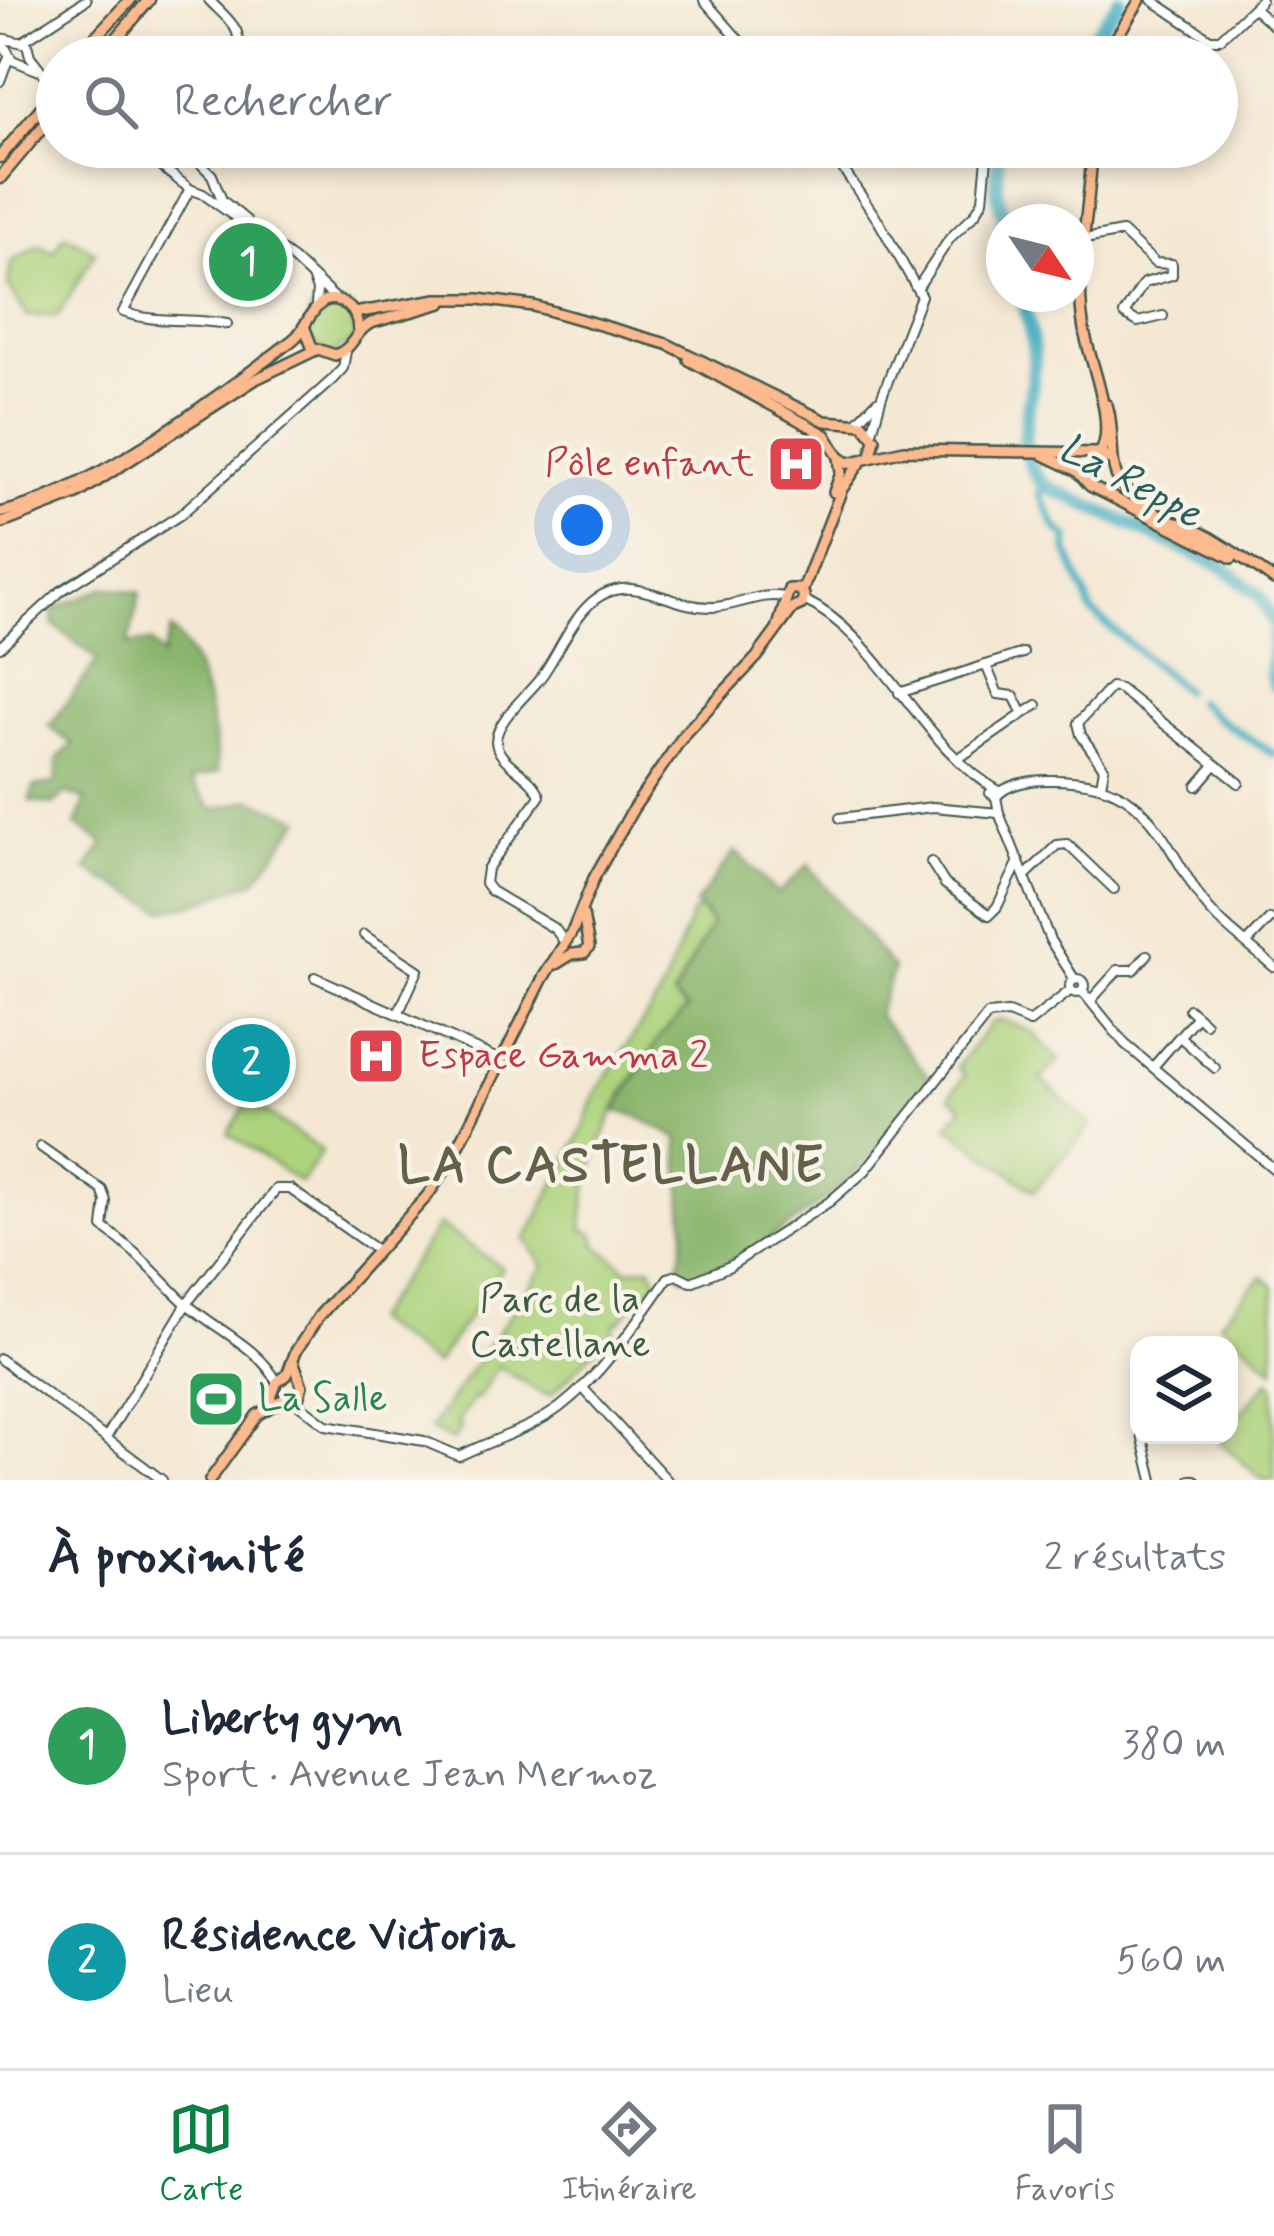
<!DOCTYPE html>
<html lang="fr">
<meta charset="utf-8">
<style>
:root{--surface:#fff;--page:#f6f6f7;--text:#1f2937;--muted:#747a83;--line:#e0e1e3;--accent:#0b8043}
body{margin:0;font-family:Mynerve,sans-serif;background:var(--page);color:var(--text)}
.controls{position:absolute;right:36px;bottom:36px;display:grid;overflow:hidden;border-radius:24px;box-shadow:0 6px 18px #0003}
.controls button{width:108px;height:108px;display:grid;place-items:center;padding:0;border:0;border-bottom:3px solid var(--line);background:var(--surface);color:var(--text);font:60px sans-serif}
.compass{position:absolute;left:986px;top:204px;width:108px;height:108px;border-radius:50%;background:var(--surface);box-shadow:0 6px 18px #0003;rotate:125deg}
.you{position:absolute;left:582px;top:525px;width:42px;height:42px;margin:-30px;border:9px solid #fff;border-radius:50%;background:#1a73e8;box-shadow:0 0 0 18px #1a73e833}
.badge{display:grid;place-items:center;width:78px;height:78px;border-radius:50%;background:var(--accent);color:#fff;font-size:39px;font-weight:700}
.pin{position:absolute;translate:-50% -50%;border:6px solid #fff;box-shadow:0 3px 12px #0006}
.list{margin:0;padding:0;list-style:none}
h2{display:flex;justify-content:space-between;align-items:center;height:156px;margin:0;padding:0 48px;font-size:51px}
h2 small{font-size:39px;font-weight:400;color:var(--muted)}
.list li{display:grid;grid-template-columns:78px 1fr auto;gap:36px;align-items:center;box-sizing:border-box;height:216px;padding:0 48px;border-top:3px solid var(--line)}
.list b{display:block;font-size:45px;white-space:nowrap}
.list p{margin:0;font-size:39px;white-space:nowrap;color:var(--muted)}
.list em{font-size:39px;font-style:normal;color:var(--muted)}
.icon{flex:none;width:66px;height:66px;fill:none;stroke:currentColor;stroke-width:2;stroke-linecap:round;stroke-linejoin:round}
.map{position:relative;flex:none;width:1274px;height:1480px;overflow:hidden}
.search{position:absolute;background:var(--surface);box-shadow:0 6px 18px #0003;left:36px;right:36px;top:36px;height:132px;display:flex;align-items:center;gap:30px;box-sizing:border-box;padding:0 42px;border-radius:66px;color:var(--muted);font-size:45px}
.sheet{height:588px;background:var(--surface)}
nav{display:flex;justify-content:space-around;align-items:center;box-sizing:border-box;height:168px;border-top:3px solid var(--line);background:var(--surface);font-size:33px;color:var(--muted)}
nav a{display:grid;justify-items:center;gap:6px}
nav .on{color:var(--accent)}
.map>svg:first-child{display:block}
.green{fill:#add37d;stroke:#668858;stroke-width:3}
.forest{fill:#8ab56c;stroke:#547950;stroke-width:3}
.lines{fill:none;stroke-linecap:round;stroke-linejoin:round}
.canal{stroke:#42adc1;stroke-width:8}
.river{stroke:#42adc1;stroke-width:14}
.minor-casing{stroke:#3f574c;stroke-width:12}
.major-casing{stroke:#3f574c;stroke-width:14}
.highway-casing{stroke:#3f574c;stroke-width:15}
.minor{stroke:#fff;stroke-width:8}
.major{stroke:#fcba8e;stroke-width:9}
.highway{stroke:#fcba8e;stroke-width:10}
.minor-bridge-casing{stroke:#3f574c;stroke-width:12;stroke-linecap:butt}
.minor-bridge{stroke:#fff;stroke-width:8}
.labels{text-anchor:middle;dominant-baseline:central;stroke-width:9;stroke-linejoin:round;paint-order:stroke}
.health-label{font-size:39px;fill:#be3a42;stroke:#f7f3e8;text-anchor:end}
.park-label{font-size:39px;fill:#3b5b43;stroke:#f7f3e8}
.leisure-label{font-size:39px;fill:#27864d;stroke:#f7f3e8;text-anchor:start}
.water-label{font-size:42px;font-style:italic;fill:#2a5f5e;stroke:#f7f3e8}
.district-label{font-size:51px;font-weight:bold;letter-spacing:3px;fill:#636248;stroke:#f7f3e8}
</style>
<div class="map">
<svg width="1274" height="1480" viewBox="0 0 1274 1480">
<rect width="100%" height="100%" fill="#f7f3e8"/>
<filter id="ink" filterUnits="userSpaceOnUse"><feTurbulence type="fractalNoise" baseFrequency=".00833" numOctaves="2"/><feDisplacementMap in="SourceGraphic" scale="24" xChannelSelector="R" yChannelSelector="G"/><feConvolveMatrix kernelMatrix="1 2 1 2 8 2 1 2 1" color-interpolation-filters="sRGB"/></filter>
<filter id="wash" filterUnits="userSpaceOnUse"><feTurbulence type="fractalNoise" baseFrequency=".004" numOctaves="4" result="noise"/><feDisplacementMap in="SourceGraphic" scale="48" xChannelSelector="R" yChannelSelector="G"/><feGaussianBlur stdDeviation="2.7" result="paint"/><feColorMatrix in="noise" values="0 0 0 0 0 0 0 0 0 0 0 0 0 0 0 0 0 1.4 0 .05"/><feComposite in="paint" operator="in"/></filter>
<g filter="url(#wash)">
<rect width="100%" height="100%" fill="#f4e8d3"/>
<g class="green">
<polygon points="65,234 95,252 58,316 27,316 8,285 11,262 40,244 53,252"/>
<polygon points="327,301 351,309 355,340 329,355 306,337 310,311"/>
<path d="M 700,909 L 711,925 L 673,996 L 688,1008 C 632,1064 586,1148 582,1228 L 595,1235 L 596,1244 L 628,1270 L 650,1266 L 658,1281 L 639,1304 L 633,1304 L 620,1322 L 615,1322 L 615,1329 L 551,1395 L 541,1393 L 498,1366 L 478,1399 L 475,1397 L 457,1423 L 461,1428 L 452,1441 L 430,1429 L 544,1266 L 526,1240 L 583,1130 L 595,1094 L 660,996 L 692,914 Z"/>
<polygon points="1001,1020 1031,1031 1059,1060 1041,1079 1091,1125 1034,1191 948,1126 963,1107 950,1096 965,1075 957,1067 991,1023"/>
<polygon points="249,1101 322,1151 301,1183 228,1133"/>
<polygon points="439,1225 502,1268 435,1365 372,1321"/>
<polygon points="1262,1276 1274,1287 1274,1370 1220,1322"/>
<polygon points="1269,1381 1274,1386 1274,1480 1263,1480 1217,1439 1229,1435 1229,1426"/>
</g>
<g class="forest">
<path d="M 105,587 L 140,593 L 128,645 L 150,642 L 162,656 L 171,630 C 203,659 215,730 218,772 L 190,780 L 213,810 L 251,799 L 301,819 L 255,881 L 191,905 L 163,910 L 86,870 L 104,844 L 76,825 L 86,800 L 66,793 L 53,805 L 30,801 L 34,787 L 56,783 L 58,758 L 73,744 L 49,727 L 98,660 L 53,624 L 54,609 Z"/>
<path d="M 735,851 L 778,894 L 808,865 L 893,969 L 877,1015 L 933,1081 C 905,1114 879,1149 848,1180 C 822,1205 716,1282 683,1277 L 678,1271 L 685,1233 L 678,1138 L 634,1115 L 616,1111 L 660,1036 L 687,1009 L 673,997 L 711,925 L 707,914 L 695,905 Z"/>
</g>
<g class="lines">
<g class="canal">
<polyline points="1044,485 1039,492 1057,529 1068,538 1067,550 1092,612 1184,690"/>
<polyline points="1197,701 1217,718"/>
<polyline points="1220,720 1274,754"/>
</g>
<g class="river">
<polyline points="1058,57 1095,33 1120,0"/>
<polyline points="998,147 997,191 1005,222"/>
<path d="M 1022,294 C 1027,315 1033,338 1034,359 C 1035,407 1007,444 1044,485 L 1223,567 L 1259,595 L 1274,624"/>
<polyline points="1274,634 1271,674 1274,685"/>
</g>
</g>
</g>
<g filter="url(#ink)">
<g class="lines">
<g class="minor-casing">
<g id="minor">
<path d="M 209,0 C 227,19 248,31 234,57"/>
<polyline points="704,0 754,57"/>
<polyline points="1152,0 1210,39 1220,39 1261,0"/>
<polyline points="1254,8 1274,26"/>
<polyline points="1,38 27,44 30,56 44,74"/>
<polyline points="2,41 12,60 37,70"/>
<polyline points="22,42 86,0"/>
<polyline points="0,81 9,57"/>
<polyline points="136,147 190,189 203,194 293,259 338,301"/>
<polyline points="184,147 212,175 222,200 246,220"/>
<polyline points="828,147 879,222 921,296 882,396 872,432"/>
<polyline points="161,162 179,163"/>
<path d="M 190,189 L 123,312 C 155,324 192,317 227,324"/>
<polyline points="1085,239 1122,232 1155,263 1172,264 1172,275 1144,283 1124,314 1138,322 1163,316"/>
<polyline points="312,277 317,290 316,306"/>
<polyline points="918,287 950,238 975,214 983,200 988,147"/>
<polyline points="857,422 877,401"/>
<path d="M 804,600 C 881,636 920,747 999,791"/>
<polyline points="0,647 61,591 180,515 332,380 343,368 346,351"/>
<polyline points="986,665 1023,653"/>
<polyline points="899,693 986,665 998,694 1014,696 1023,714 959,758"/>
<polyline points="1023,714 1037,705"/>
<polyline points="1101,785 1104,768 1081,735 1078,723 1111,687 1120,689 1239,783"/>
<polyline points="1197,786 1215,765"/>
<path d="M 990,793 L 996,797 C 1006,784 1030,780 1047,780 C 1144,779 1155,827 1199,896 C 1217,923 1249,945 1274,967"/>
<polyline points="996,797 999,813 1050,940 1075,980"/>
<polyline points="840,818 933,807 999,813"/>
<polyline points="931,862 945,884 989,915 997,907 1019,861"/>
<polyline points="1026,875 1057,845 1067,844 1114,889"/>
<polyline points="364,935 418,970 398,1014"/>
<path d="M 564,941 L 555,929 L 491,891 L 485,883 L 487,869 L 540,796 C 533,774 497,764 496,741 C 496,721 526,696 538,681 C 564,650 579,585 631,589 C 658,591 683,608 712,607 C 736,607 759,592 784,597"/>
<polyline points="1247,943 1270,919"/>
<polyline points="315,977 502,1061"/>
<circle cx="1077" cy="986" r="7"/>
<polyline points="1082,991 1125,1044 1274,1169"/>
<polyline points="1092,999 1118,970 1134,970 1147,955"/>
<polyline points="1189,1009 1205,1023"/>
<polyline points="1180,1037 1215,1068"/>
<polyline points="1153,1067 1197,1016"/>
<path d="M 41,1147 L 102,1190 L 106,1201 L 103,1227 C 136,1251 151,1269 179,1297 C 208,1326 258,1345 277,1382"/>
<polyline points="0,1359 162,1480"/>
<polyline points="582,1387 667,1480"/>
<path d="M 293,1400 L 326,1425 L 424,1441 L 459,1456 C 491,1440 531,1429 560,1407 C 603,1374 637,1322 668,1278 L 677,1275 L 691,1282 L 730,1266 L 829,1202 L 865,1171 L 988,1015 L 1008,1013 L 1030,1022 L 1071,990"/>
<polyline points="1136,1411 1139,1421"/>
<polyline points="1142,1435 1153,1480"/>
<polyline points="106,1438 187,1303 276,1189 290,1189 378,1251"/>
<polyline points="1190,1480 1195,1480"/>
</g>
</g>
<g class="major-casing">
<g id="major">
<polyline points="1104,57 1140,0"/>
<path d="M 1092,147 C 1091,210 1072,273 1085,335 C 1092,367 1117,426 1100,453"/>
<polyline points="354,313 437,299 479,299 533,306 667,344 825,421 863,424 875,439 871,455"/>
<path d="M 304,326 L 312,347 L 335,355 C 354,349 354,331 371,323 L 442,303"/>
<polyline points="689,360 826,435 839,457 848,463 904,450 1100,453 1112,461"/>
<path d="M 1107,405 C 1115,428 1109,461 1117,477 C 1135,512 1180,521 1211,538 C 1233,551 1253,565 1274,580"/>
<polyline points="1044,455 1077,471 1090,486 1232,558"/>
<polyline points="834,492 841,473 839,457"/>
<path d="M 0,513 C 94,490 195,412 273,355 C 281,348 290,343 297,336 C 310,322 319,284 348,306 C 357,314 358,323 358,334"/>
<polyline points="0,524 77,494 256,379 316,350"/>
<polyline points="802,592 842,489 860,463"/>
<polyline points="556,964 572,954 584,953 589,947 583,915"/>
<polyline points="267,1408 277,1382 287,1375 296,1351 319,1316 427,1196 449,1165 543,978 573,930 594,878 633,809 686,732 757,657 793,608 802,604 804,595 799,589 789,589 777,630"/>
<polyline points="210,1480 257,1415 284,1399 299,1396 302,1386 294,1363"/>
</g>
</g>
<g class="highway-casing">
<g id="highway">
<polyline points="77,57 130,0"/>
<polyline points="101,57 149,0"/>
<polyline points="0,157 57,89"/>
<polyline points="0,178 57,110"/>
</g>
</g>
<use href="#minor" class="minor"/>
<use href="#major" class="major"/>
<use href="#highway" class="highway"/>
<g class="minor-bridge-casing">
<polyline id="minor-bridge" points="44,74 57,85"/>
</g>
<use href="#minor-bridge" class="minor-bridge"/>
</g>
</g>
<defs>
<g id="hospital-square" transform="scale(3)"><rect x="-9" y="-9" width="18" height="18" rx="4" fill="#e0444e" stroke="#f7f3e8"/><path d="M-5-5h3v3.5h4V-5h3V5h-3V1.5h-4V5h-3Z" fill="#fff"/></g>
<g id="stadium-square" transform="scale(3)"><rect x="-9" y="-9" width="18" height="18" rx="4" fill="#2e9e5b" stroke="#f7f3e8"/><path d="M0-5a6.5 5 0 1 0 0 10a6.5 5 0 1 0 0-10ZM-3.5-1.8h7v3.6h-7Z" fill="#fff"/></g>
</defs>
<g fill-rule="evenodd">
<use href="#hospital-square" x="796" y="464"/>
<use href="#hospital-square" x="376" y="1056"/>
<use href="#stadium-square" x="216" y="1399"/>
</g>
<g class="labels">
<g class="health-label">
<text x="754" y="464">Pôle enfant</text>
<text x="418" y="1056" text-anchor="start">Espace Gamma 2</text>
</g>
<g class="park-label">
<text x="560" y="1300">Parc de la<tspan x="560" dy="45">Castellane</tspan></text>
</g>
<g class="leisure-label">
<text x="258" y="1399">La Salle</text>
</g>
<g class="water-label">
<text transform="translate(1130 482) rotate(28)">La Reppe</text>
</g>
<g class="district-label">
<text x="612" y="1167">LA CASTELLANE</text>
</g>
</g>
</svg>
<div class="controls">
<button><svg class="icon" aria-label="layers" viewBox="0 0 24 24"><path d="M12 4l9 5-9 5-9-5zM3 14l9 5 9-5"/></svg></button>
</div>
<svg class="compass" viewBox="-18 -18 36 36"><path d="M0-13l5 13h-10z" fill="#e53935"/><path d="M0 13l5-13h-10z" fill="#747a83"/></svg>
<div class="you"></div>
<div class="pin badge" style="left:248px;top:262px;background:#2e9e5b">1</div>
<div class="pin badge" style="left:251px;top:1063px;background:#0f9aa8">2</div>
<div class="search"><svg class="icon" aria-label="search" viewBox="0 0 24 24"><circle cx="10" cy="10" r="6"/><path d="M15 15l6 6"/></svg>Rechercher</div>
</div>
<section class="sheet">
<h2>À proximité<small>2 résultats</small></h2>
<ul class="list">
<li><span class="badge" style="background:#2e9e5b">1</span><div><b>Liberty gym</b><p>Sport · Avenue Jean Mermoz</p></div><em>380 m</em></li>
<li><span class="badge" style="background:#0f9aa8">2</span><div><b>Résidence Victoria</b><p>Lieu</p></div><em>560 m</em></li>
</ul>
</section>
<nav>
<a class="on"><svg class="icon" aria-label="map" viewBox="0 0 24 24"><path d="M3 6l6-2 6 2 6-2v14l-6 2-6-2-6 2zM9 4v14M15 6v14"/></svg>Carte</a>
<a><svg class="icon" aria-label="directions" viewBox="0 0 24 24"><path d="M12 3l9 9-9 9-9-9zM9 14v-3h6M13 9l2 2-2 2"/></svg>Itinéraire</a>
<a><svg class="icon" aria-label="saved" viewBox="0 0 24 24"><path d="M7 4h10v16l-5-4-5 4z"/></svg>Favoris</a>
</nav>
